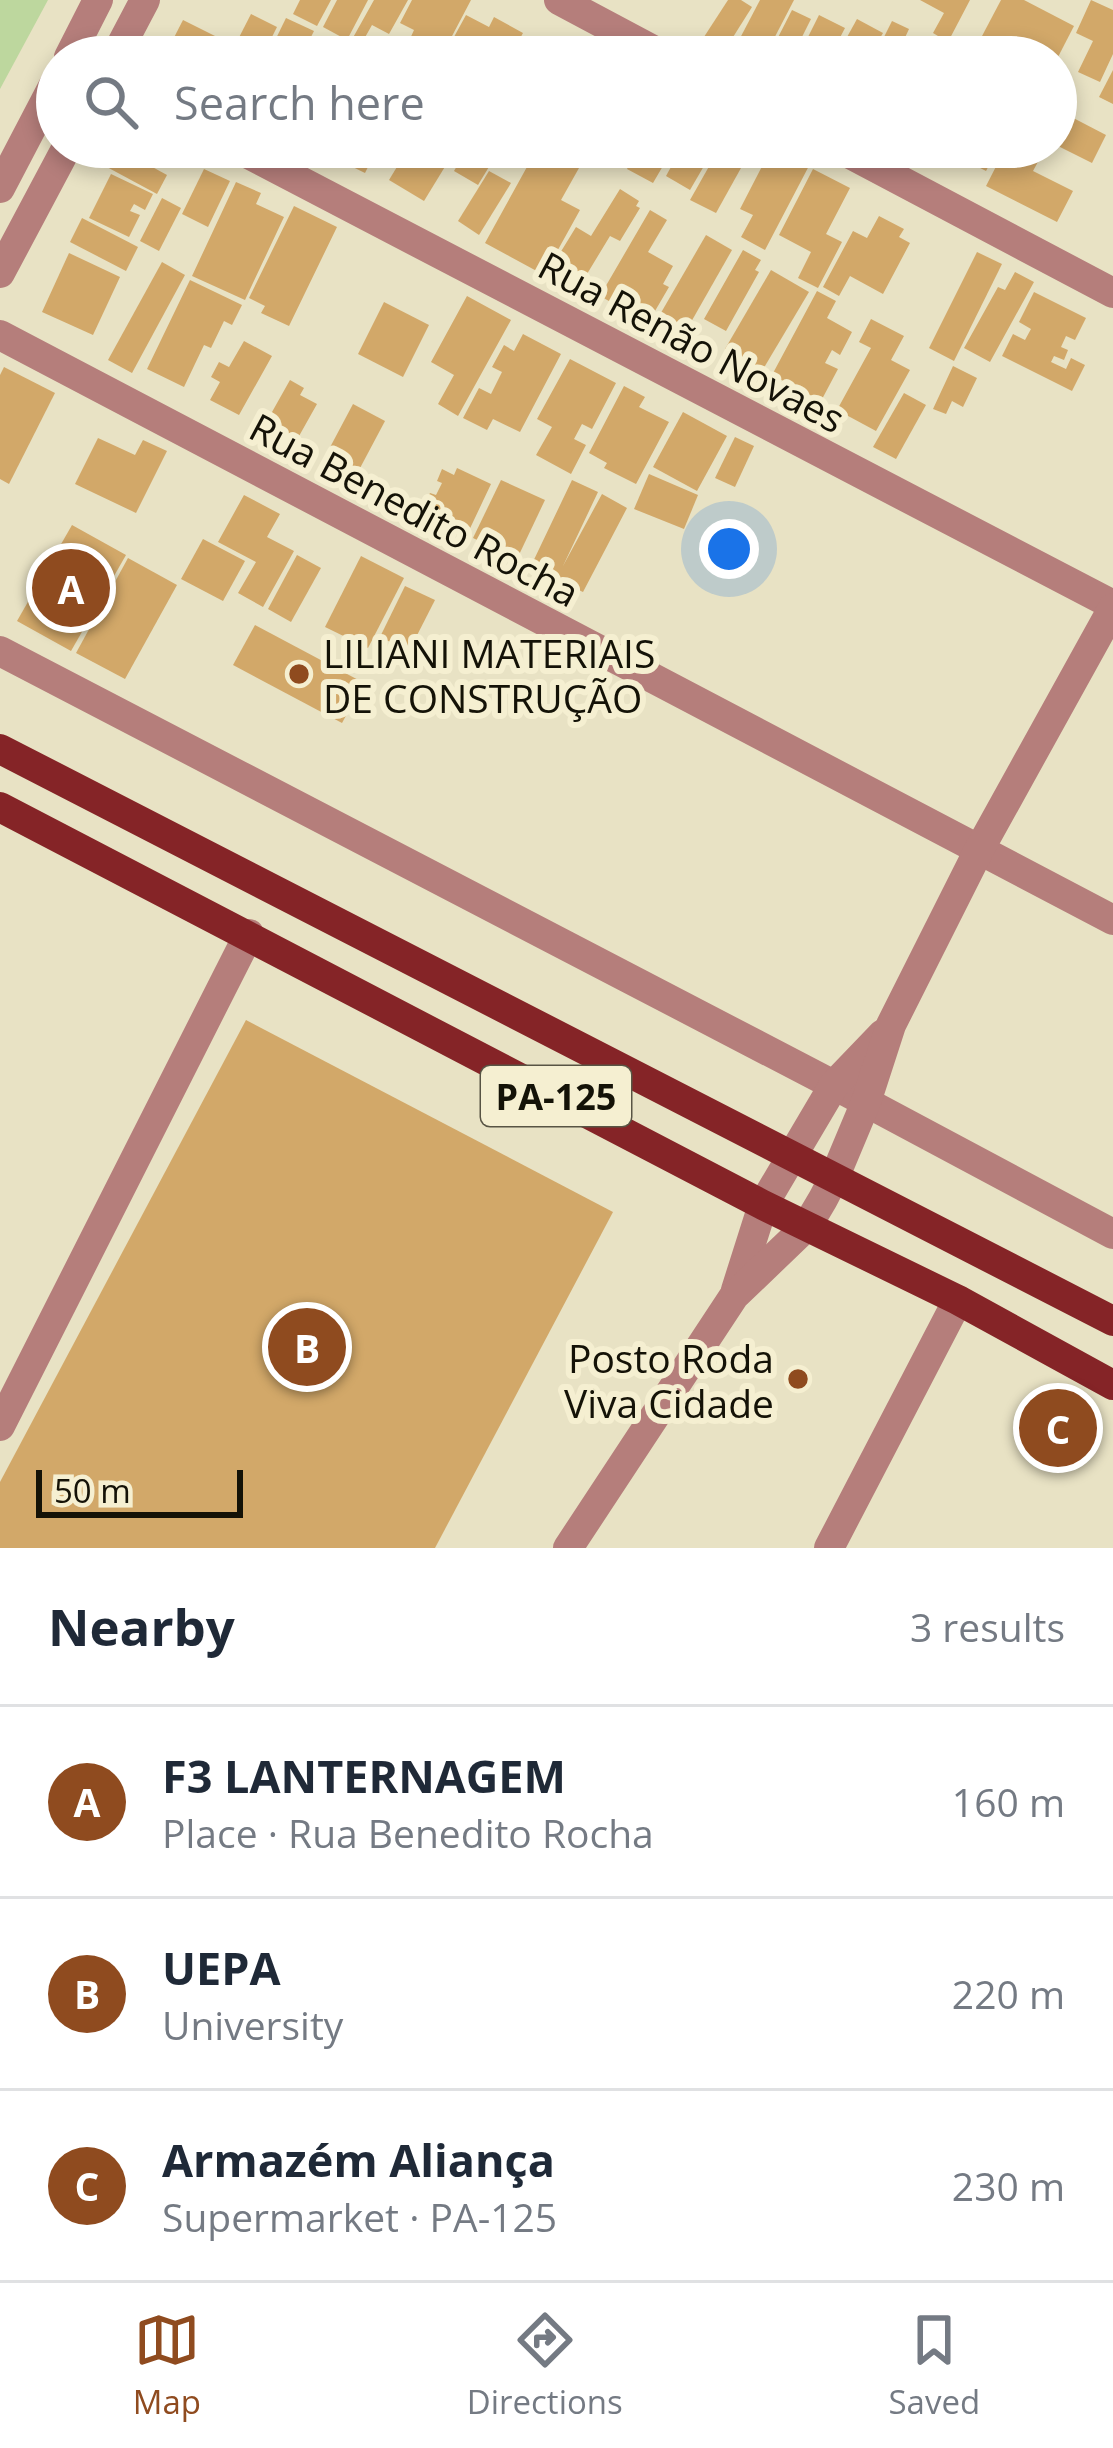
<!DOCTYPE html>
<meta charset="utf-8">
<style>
:root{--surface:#fff;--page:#f6f6f7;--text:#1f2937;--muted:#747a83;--line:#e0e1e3;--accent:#8f4b1f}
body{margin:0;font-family:"Open Sans",sans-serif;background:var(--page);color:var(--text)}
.scale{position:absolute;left:36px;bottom:30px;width:207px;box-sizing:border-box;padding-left:12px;border:6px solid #141207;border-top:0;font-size:33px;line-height:42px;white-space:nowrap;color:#141207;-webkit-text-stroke:9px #f5efd1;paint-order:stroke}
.you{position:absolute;left:729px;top:549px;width:42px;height:42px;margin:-30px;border:9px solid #fff;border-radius:50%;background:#1a73e8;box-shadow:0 0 0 18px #1a73e833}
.badge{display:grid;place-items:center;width:78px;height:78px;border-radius:50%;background:var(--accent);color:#fff;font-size:39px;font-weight:700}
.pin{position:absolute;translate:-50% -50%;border:6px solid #fff;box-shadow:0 3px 12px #0006}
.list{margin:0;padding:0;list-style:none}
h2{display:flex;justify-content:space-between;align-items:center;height:156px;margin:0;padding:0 48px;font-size:51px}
h2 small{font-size:39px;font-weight:400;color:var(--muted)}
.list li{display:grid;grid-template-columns:78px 1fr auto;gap:36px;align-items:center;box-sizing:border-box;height:192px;padding:0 48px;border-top:3px solid var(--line)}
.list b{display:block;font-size:45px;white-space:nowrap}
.list p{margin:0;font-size:39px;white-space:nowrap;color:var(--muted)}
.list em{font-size:39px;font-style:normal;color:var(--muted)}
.icon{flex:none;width:66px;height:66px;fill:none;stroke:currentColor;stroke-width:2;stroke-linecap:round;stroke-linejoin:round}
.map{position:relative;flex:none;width:1113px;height:1548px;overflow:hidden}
.search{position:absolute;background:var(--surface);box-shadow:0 6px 18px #0003;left:36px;right:36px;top:36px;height:132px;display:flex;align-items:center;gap:30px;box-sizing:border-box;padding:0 42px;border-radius:66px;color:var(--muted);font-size:45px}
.sheet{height:732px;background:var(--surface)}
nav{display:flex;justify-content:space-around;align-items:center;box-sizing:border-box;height:168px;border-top:3px solid var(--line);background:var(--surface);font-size:33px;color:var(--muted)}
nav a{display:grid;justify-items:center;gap:6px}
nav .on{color:var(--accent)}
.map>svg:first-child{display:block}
.green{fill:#bdd79e}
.building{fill:#d2a869}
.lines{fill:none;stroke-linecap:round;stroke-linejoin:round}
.minor{stroke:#b57e7b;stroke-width:30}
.major{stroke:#852427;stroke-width:30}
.poi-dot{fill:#8f4b1f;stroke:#f5efd1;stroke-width:4.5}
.labels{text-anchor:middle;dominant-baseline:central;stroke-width:12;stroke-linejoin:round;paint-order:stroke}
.shield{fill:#f5efd1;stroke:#585444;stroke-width:3}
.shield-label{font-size:36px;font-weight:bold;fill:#141207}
.street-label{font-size:39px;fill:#141207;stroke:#f5efd1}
.poi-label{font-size:39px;fill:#141207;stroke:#f5efd1;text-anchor:start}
</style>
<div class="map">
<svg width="1113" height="1548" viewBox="0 0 1113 1548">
<rect width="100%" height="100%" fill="#e8e2c4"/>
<polygon class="green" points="0,0 48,0 0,89"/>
<g class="building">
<polygon points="300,0 331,0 317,26 293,14"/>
<polygon points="337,0 368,0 347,40 323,27"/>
<polygon points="374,0 408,0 389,34 372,25 359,48 350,43"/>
<polygon points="412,0 471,0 441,57 409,41 414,30 400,23"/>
<polygon points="728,0 741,0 752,7 723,53 702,40"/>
<polygon points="760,0 794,0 765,56 738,42"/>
<polygon points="920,0 970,0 948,42 933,33 944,13"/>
<polygon points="1001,0 1024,0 1074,26 1058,57 972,55"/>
<polygon points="1091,0 1113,10 1113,54 1100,82 1078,72 1093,41 1076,33"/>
<polygon points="792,10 811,19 792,57 768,57"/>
<polygon points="251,14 277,27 262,57 229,57"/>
<polygon points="466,15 489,27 494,17 523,33 510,57 443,57"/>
<polygon points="819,15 845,28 833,51 830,57 798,57"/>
<polygon points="286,18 314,31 301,57 267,57"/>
<polygon points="857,19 883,33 869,57 836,57"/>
<polygon points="183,20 225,41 217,57 164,57"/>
<polygon points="892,21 909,29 896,57 874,57"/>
<polygon points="318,40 340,51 337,57 309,57"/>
<polygon points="945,46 967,57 940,57"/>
<polygon points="1113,70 1113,104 1099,97"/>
<polygon points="1056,109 1106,135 1092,163 1056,145"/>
<polygon points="116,147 167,175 157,194 105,166"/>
<polygon points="328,147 378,147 365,173 324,153"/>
<polygon points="409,147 457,147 424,201 389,180"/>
<polygon points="468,147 501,147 478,185 454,171"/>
<polygon points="538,147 579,168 561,200 580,210 544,275 485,243"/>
<polygon points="554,147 594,147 584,164"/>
<polygon points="618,147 674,147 653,183 627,169 632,159 616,150"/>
<polygon points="682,147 715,147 690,190 666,176"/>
<polygon points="720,147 746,159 716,213 690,200"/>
<polygon points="772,147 781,147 811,162 765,250 741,237 753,215 740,209"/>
<polygon points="965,147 999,147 986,171 959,157"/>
<polygon points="1006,147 1046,147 1033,171 1073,191 1057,222 986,186"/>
<polygon points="204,169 230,181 208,227 182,214"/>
<polygon points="813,169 850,188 826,234 842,242 818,288 798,278 811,252 779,235"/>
<polygon points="489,171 511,183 479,235 458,221"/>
<polygon points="111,174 153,194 145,210 134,204 130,211 140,215 129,237 89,218"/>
<polygon points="236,182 261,193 256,204 284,217 245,300 192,276"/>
<polygon points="620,189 639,201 636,206 640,208 620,241 610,236 587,274 582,271 573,285 549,271 576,227 591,236"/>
<polygon points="162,198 181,208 159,251 140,241"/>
<polygon points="294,206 337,227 289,326 261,313 265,306 249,298"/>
<polygon points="650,210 667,220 648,252 673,266 663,284 669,287 648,323 600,296"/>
<polygon points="879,216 904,229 899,237 910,243 883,294 850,276 839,296 823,287 853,231 867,238"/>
<polygon points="82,218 138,247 126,271 70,242"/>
<polygon points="706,235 732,250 678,345 651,330"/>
<polygon points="743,250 761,260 755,270 759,272 726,331 704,319"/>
<polygon points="977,252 1002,264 954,361 929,348"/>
<polygon points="69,253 120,277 93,335 42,312"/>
<polygon points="162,262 185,275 132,373 108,360"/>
<polygon points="771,270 809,292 762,371 725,349"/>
<polygon points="1015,272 1034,282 990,362 964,348 998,287 1005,290"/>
<polygon points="190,280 242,305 232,325 224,321 211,348 204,345 184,387 147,369"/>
<polygon points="817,291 836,301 827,318 852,332 840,355 832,350 825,363 838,369 821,401 772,375"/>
<polygon points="1034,292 1086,318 1075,340 1066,336 1061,347 1068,350 1064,360 1054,356 1051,362 1066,369 1071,358 1085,365 1072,391 1002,356 1013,334 1025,340 1031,329 1019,322"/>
<polygon points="467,296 511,320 458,416 438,404 454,375 431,362"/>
<polygon points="384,302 429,325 403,377 358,354"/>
<polygon points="871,319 904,336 891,360 910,370 876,431 837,410 871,348 859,342"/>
<polygon points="523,334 561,354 520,432 493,419 487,430 463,418 479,388 491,394 502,372 492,367 504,345 514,351"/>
<polygon points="244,341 272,356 239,415 210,400 220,382 211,377 219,362 229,367"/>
<polygon points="570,359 616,383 592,429 582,424 574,439 586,445 571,474 536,455 552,427 537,419"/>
<polygon points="953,366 977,378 963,407 952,401 946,414 933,409"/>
<polygon points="4,367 55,393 9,484 0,479 0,375"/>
<polygon points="290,380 304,388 300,395 317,404 294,445 263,428"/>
<polygon points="624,386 645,397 639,407 669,422 636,484 604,468 607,463 589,453"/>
<polygon points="904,393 926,405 896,459 873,447"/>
<polygon points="353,404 385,421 359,470 327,453"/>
<polygon points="683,412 727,436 697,491 653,467"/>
<polygon points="735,437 754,446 735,487 715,478"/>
<polygon points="98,438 135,455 143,440 167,451 136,513 75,484"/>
<polygon points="457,468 491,484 465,539 418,516 430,493 436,495 442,483 437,481 442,469 454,475"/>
<polygon points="649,474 698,495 684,529 634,509"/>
<polygon points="501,480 545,500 517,559 473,538"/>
<polygon points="572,480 598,492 563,566 602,494 627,508 583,592 530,568"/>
<polygon points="244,495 280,514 267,537 294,551 263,607 238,593 256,562 218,542"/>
<polygon points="72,525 126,555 71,651 17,621"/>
<polygon points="203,539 245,561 223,601 181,579"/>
<polygon points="297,555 321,568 291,622 268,609"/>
<polygon points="361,556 404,578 368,648 325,627"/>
<polygon points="128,558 177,585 125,679 76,653"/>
<polygon points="405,586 435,600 409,651 380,637"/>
<polygon points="255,625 364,683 342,723 233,665"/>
<polygon points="246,1020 613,1212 435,1548 0,1548 0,1482"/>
</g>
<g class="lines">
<g class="minor">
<polyline points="559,0 666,57"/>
<polyline points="69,57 98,0"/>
<polyline points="115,57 145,0"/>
<polyline points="235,147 1113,605"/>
<polyline points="837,147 1113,293"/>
<polyline points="0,188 57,79"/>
<polyline points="0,273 67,147"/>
<polyline points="0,335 1113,920"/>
<polyline points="0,651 849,1093 1113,1234"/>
<polyline points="736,1290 763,1205 834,1085 883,1034"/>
<polyline points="0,1426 249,934"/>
<polyline points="568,1548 734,1296 807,1226 823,1199 835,1176 866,1102 891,1025 979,850 1113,608"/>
<polyline points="829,1548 958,1300"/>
</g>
<g class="major">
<polyline points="0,749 1113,1321"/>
<polyline points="0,807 763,1205 958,1300 1113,1385"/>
</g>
</g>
<g class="poi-dot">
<circle cx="299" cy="674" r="12"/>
<circle cx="798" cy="1379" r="12"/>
</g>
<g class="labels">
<rect class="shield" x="481" y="1066" width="150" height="60" rx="9"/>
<g class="shield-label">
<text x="556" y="1096">PA-125</text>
</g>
<g class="street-label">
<text transform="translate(692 341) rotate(28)">Rua Renão Novaes</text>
<text transform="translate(415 509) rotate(28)">Rua Benedito Rocha</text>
</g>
<g class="poi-label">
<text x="323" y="652">LILIANI MATERIAIS<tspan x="323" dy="45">DE CONSTRUÇÃO</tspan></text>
<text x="774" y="1357" text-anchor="end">Posto Roda<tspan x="774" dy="45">Viva Cidade</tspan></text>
</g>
</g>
</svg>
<div class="scale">50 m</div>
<div class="you"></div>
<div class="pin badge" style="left:71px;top:588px">A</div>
<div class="pin badge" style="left:307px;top:1347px">B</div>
<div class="pin badge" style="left:1058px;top:1428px">C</div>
<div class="search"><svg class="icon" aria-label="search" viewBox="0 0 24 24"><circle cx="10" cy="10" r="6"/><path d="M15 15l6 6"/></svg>Search here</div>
</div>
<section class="sheet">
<h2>Nearby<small>3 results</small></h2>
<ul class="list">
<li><span class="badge">A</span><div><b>F3 LANTERNAGEM</b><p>Place · Rua Benedito Rocha</p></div><em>160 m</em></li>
<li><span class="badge">B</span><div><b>UEPA</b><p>University</p></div><em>220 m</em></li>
<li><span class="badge">C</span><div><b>Armazém Aliança</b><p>Supermarket · PA-125</p></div><em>230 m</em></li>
</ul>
</section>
<nav>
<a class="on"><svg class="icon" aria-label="map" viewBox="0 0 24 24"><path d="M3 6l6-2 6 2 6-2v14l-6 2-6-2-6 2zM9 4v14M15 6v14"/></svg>Map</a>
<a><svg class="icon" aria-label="directions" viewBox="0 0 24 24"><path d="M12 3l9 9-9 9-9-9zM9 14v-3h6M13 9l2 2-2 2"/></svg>Directions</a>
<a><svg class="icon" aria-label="saved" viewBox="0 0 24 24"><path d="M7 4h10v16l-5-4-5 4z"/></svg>Saved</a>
</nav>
